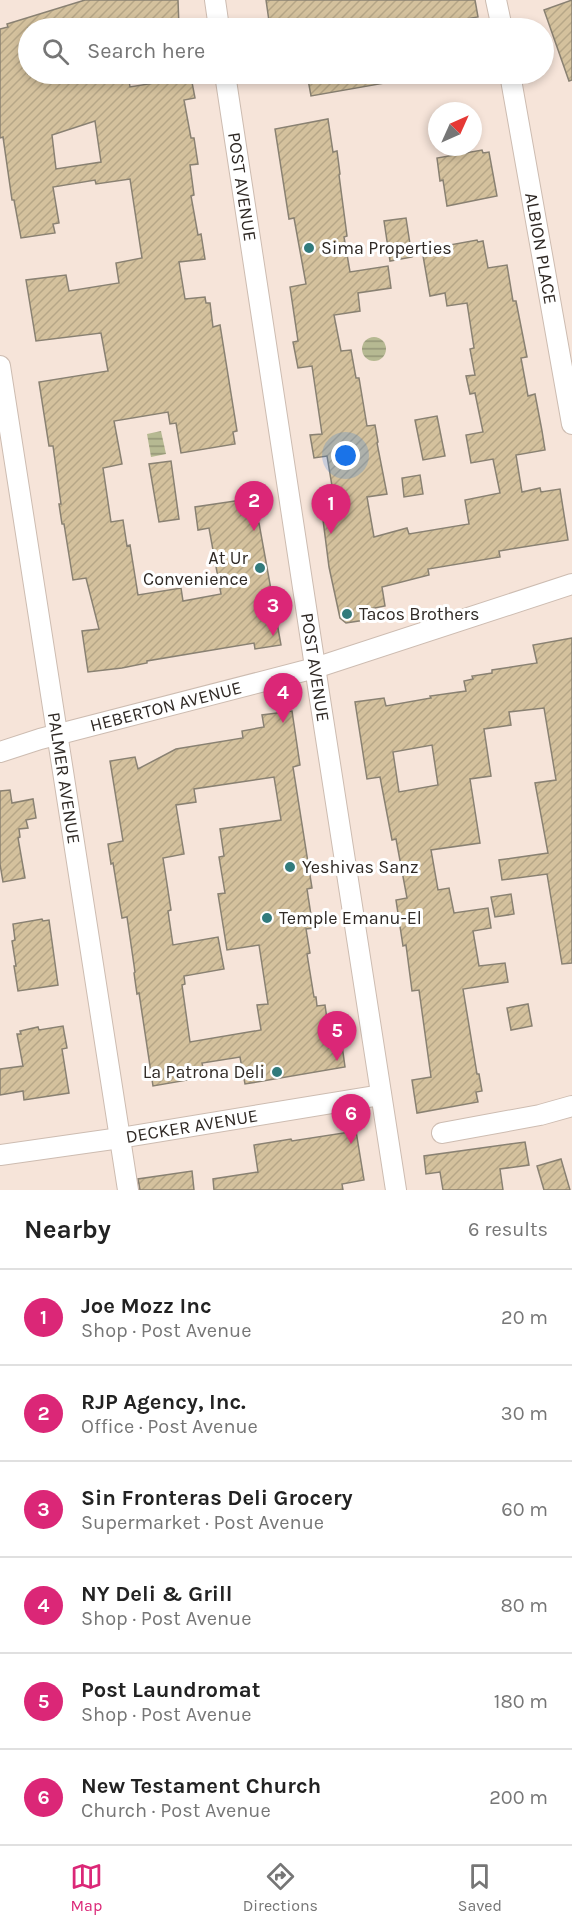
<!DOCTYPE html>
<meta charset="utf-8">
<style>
:root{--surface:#fff;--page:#f6f6f6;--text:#222;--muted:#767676;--line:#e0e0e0;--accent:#db2777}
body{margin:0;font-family:Karla,sans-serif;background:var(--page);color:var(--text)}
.compass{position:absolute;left:428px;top:102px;width:54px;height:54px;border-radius:50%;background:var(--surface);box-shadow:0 3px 9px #0003;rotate:45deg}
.you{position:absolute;left:346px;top:456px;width:21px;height:21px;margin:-15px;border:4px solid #fff;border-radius:50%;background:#1a73e8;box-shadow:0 0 0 9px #1a73e833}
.badge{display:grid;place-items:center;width:39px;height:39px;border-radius:50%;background:var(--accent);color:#fff;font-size:20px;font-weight:700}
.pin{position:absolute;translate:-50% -50px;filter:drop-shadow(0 2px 3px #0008)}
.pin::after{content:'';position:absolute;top:32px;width:21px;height:18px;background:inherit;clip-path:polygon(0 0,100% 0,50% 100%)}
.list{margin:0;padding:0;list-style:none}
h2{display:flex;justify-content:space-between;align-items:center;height:78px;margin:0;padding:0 24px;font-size:26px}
h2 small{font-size:20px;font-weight:400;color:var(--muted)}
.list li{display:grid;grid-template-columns:39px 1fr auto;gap:18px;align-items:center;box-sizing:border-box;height:96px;padding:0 24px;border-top:2px solid var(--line)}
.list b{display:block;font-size:22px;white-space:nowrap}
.list p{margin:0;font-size:20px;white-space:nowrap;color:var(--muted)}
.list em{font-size:20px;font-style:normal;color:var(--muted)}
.icon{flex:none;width:33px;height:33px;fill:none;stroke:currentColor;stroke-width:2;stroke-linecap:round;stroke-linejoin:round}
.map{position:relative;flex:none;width:572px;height:1190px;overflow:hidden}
.search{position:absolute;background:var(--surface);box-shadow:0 3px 9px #0003;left:18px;right:18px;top:18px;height:66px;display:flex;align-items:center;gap:15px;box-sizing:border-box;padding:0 21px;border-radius:33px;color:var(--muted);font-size:22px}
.sheet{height:654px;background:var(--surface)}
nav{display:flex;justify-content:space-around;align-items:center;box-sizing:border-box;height:84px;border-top:2px solid var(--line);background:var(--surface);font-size:16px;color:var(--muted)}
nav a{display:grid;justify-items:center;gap:3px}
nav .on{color:var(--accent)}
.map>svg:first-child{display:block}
.water{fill:url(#water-rules)}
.building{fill:url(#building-hatch);stroke:#898172;stroke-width:1.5;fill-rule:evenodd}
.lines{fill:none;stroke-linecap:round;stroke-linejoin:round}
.minor-casing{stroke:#cdbcb1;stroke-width:22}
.minor{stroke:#fff;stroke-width:20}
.poi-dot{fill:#327b7c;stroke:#fff;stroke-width:2}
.labels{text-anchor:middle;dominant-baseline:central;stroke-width:6;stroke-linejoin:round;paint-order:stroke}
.street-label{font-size:18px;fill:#2f2925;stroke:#fff}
.poi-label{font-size:18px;fill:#2f2925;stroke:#fff;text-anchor:start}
</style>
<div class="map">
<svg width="572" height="1190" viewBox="0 0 572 1190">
<defs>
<pattern id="water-rules" width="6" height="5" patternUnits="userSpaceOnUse" patternTransform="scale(1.5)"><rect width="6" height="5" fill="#b6b992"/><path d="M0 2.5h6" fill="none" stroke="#949677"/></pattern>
<pattern id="building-hatch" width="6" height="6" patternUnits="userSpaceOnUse" patternTransform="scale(1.5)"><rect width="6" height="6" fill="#d4c19d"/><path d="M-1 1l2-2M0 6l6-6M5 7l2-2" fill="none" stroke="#b6a687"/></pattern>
</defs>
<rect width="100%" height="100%" fill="#f6e4d9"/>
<g class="water">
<circle cx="374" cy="349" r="12"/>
<polygon points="161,431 166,454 151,457 147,434"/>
</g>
<g class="building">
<path d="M 85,0 L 178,0 L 179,28 L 28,28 L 28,74 L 128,74 L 130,87 L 191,77 L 195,98 L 184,100 L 191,138 L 194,138 L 198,164 L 190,165 L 194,195 L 191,196 L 198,235 L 201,234 L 205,259 L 179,262 L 185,299 L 205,297 L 206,303 L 210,303 L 213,327 L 220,325 L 237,431 L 233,432 L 235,444 L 181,453 L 176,423 L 170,424 L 168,412 L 114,421 L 122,464 L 103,468 L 111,522 L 123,520 L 127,546 L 130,545 L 138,595 L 181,588 L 183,601 L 221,594 L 209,528 L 198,530 L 195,507 L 248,499 L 252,524 L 259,523 L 281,645 L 255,649 L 254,643 L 147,661 L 147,663 L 122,668 L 88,672 L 82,631 L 99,629 L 86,578 L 73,580 L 64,524 L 62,524 L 59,504 L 61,504 L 53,446 L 49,446 L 39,382 L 108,371 L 101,333 L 36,341 L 26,280 L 66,275 L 69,291 L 119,283 L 116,263 L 142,258 L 130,179 L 96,184 L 95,180 L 53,187 L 59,223 L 53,224 L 55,233 L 21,238 L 14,200 L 12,200 L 3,137 L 0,138 L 0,29 L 8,27 L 7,24 ZM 95,121 L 101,162 L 56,169 L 52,135 Z"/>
<polygon points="266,0 475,0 478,17 411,28 354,28 353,23 323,28 270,28"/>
<polygon points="572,0 572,80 569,81 544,10"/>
<polygon points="307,74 384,74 385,83 311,96"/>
<polygon points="328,119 333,152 337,151 340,174 339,175 347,236 344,237 350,272 388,266 391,288 358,293 360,311 334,315 341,351 351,350 356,378 359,378 367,426 375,425 378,442 377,443 387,494 367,497 374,537 407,528 409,534 469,524 465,500 500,493 493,459 471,463 466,435 483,432 475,393 470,394 466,376 475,375 470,349 474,348 467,303 447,306 445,293 430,296 422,250 477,240 478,242 483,241 488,268 507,265 513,301 516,301 527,357 521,358 528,396 535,394 542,431 545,450 516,455 522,492 540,488 541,492 560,489 568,540 499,551 500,557 428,569 429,575 382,587 385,606 364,610 365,620 346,623 340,618 329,567 322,512 336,510 327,456 314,458 310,435 322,434 312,366 298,368 293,342 298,341 290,287 306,284 294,218 289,219 275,129"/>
<polygon points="482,150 483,153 489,152 497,196 447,206 443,180 440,181 437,158"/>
<polygon points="406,218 412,257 390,261 384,221"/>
<polygon points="437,416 445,456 423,460 415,420"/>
<polygon points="171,461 179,519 159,522 149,464"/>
<polygon points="420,475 423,494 404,497 402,478"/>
<path d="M 572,638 L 572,963 L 562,964 L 547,874 L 502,880 L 499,860 L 548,853 L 535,783 L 556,780 L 544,708 L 509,712 L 511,725 L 484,729 L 491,776 L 470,779 L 480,843 L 431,850 L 438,890 L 449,888 L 454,913 L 488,908 L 491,928 L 473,931 L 479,966 L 505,963 L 508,982 L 463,989 L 477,1074 L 479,1074 L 482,1091 L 476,1092 L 478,1102 L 417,1113 L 412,1080 L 431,1077 L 419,990 L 412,991 L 406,945 L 403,946 L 396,900 L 407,898 L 396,839 L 392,840 L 380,777 L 367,779 L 355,702 L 384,698 L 386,706 L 431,698 L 430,696 L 466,691 L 464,681 L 473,679 L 472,676 L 492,673 L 492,670 L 537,663 L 533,645 ZM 432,745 L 438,785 L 399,792 L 393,752 Z"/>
<path d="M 292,711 L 300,765 L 293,767 L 312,888 L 307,889 L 313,928 L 306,929 L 310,953 L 307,954 L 314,997 L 316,997 L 317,1006 L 325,1005 L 329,1033 L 340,1031 L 345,1067 L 245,1084 L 240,1057 L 202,1063 L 205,1077 L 153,1086 L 139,993 L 137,994 L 134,973 L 135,972 L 127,917 L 122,918 L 113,863 L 111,864 L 108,844 L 123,841 L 110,761 L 135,757 L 138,769 L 176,749 L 243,738 L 242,731 L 264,727 L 262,715 ZM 274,777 L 281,820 L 220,829 L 224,856 L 219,857 L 225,893 L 218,894 L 227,950 L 259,945 L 268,1004 L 257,1005 L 261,1030 L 190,1042 L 182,985 L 185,984 L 184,976 L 224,969 L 218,937 L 173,945 L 168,911 L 171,910 L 163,858 L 184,854 L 176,805 L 196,802 L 194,789 Z"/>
<polygon points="10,790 12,803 33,799 36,818 26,820 28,828 19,829 20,837 18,838 25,878 3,882 0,864 0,791"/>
<polygon points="511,894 514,914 495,917 491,897"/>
<polygon points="42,919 43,921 49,920 58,985 18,991 14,966 16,966 12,941 15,940 13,924"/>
<polygon points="528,1004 532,1026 511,1030 507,1008"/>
<polygon points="63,1026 67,1048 62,1049 69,1093 24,1100 23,1091 0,1095 0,1069 23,1066 17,1034 21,1034 20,1031 38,1027 39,1030"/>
<polygon points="356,1131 364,1180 342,1184 343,1190 214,1190 213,1179 258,1172 254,1145 291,1139 292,1141"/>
<polygon points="525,1142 529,1165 500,1169 503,1190 443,1190 440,1172 426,1174 424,1156"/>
<polygon points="561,1159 570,1190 544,1190 537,1166"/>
<polygon points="192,1171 194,1190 140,1190 138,1179"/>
</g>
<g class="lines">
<g class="minor-casing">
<g id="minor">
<polyline points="215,0 219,28"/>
<polyline points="496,0 502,28"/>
<path id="s1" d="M 225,74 L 319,693 L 396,1190"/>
<path id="s2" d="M 510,74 L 572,424"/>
<path id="s3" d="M 0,366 L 128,1190"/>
<path id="s4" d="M 0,752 L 40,739 L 315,668 L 572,584"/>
<polyline points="442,1133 540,1115 572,1106"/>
<path id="s5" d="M 0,1155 L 120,1138 L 381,1095"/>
</g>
</g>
<use href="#minor" class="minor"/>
</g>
<g class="poi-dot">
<circle cx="309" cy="248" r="6"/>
<circle cx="260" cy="568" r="6"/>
<circle cx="347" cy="614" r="6"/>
<circle cx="290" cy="867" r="6"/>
<circle cx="267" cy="918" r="6"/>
<circle cx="277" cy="1072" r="6"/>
</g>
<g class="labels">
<g class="street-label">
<text stroke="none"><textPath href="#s1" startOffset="114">POST AVENUE</textPath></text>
<text stroke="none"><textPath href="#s2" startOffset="177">ALBION PLACE</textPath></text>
<text stroke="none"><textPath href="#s1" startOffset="600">POST AVENUE</textPath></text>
<text stroke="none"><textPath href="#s4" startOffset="172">HEBERTON AVENUE</textPath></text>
<text stroke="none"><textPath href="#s3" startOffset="417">PALMER AVENUE</textPath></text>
<text stroke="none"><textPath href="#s5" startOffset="194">DECKER AVENUE</textPath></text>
</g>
<g class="poi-label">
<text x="321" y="248">Sima Properties</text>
<text x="248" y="558" text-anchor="end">At Ur<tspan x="248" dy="21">Convenience</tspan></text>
<text x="359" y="614">Tacos Brothers</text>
<text x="302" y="867">Yeshivas Sanz</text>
<text x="279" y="918">Temple Emanu-El</text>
<text x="265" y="1072" text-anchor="end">La Patrona Deli</text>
</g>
</g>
</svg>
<svg class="compass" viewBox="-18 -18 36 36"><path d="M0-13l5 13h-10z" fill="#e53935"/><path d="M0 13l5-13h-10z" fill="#767676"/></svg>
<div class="you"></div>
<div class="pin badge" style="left:331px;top:534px">1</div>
<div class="pin badge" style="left:254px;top:531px">2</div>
<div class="pin badge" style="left:273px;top:636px">3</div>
<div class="pin badge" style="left:283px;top:723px">4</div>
<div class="pin badge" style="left:337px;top:1061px">5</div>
<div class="pin badge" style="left:351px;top:1144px">6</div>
<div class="search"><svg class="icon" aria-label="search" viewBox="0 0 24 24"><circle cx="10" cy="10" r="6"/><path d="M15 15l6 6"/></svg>Search here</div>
</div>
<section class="sheet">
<h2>Nearby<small>6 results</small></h2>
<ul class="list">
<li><span class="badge">1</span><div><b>Joe Mozz Inc</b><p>Shop · Post Avenue</p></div><em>20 m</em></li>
<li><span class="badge">2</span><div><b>RJP Agency, Inc.</b><p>Office · Post Avenue</p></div><em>30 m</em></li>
<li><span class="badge">3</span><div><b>Sin Fronteras Deli Grocery</b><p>Supermarket · Post Avenue</p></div><em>60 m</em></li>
<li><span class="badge">4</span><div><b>NY Deli &amp; Grill</b><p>Shop · Post Avenue</p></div><em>80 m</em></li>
<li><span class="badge">5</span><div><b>Post Laundromat</b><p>Shop · Post Avenue</p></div><em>180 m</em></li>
<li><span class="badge">6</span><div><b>New Testament Church</b><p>Church · Post Avenue</p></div><em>200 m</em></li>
</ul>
</section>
<nav>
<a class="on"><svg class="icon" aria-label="map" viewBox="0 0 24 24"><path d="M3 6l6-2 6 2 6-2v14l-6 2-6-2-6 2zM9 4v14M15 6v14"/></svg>Map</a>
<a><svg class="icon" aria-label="directions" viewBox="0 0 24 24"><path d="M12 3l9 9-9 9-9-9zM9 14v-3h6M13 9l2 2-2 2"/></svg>Directions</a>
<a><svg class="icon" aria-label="saved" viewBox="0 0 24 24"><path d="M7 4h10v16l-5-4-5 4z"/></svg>Saved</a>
</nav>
